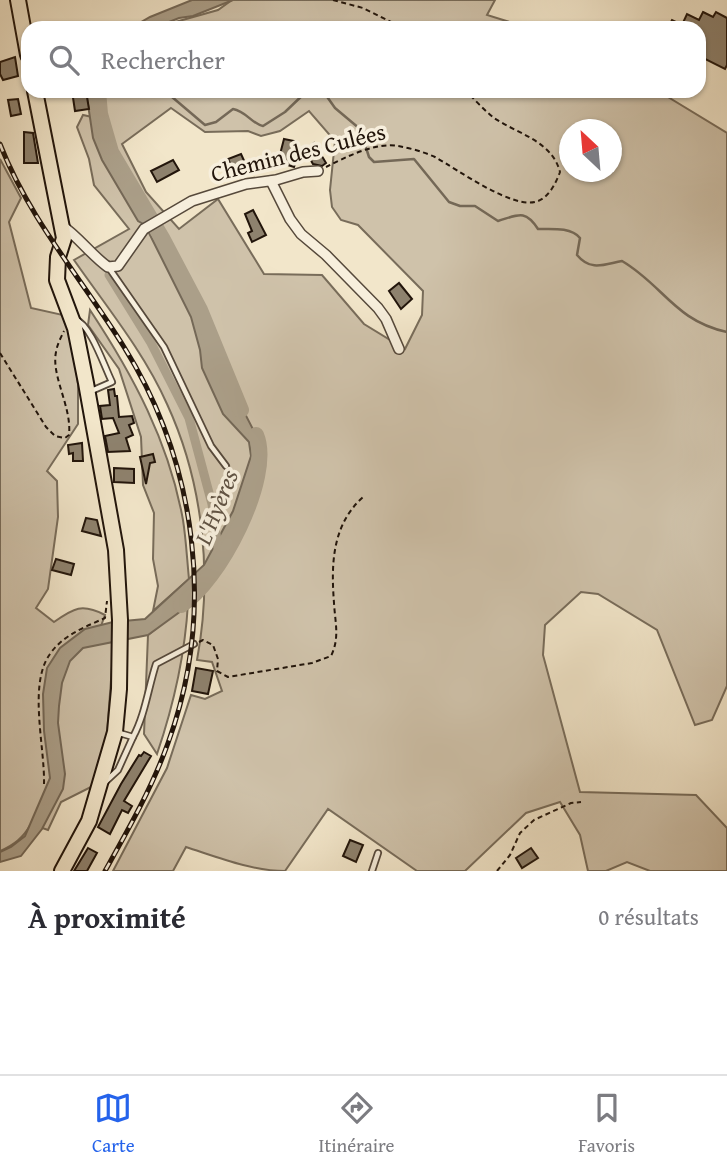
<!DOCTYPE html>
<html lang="fr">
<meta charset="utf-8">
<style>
:root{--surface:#fff;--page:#f7f7f7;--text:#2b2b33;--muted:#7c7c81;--line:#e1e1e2;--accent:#2563eb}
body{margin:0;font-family:"Gentium Book Plus",serif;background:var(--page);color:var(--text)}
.compass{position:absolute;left:559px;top:119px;width:63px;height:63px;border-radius:50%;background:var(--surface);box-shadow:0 2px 5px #0004;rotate:334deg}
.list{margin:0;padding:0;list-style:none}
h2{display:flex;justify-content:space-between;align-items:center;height:91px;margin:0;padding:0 28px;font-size:30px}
h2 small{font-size:23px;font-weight:400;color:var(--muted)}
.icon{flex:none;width:38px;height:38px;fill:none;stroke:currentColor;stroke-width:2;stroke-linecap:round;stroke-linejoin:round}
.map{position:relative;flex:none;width:727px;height:871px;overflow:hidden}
.search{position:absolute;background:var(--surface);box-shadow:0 2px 5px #0004;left:21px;right:21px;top:21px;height:77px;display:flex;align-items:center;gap:18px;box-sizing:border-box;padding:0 24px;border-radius:21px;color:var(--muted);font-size:26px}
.sheet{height:203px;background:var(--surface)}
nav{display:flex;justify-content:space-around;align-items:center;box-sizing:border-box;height:98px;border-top:2px solid var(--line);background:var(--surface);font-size:19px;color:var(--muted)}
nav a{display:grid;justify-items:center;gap:4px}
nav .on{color:var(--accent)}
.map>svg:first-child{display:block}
.green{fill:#cfc2aa;stroke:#786c5a;stroke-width:2;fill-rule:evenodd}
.water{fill:#ab9f89;stroke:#746857;stroke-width:2}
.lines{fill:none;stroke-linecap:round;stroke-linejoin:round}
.stream{stroke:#746857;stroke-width:2.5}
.canal{stroke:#ab9f89;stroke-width:9}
.river{stroke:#ab9f89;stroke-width:16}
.building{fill:#8e826e;stroke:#22150b;stroke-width:2}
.service-casing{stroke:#56493b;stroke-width:8}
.minor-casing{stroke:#56493b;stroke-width:12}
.primary-casing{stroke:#22150b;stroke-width:18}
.path{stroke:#22150b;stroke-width:2;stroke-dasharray:5 3.5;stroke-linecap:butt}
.service{stroke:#f7efdd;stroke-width:4.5}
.minor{stroke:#f7efdd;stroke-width:9}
.primary{stroke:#f2e6ca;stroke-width:14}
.rail-casing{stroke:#22150b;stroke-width:5}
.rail{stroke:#f7efdd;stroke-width:2.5;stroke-dasharray:8;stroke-linecap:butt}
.labels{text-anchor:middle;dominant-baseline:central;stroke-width:7;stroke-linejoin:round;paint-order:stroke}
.street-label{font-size:23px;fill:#22150b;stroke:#f7efdd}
.water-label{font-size:24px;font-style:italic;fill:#605344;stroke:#f7efdd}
</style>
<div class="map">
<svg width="727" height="871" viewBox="0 0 727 871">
<rect width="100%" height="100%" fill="#f2e6ca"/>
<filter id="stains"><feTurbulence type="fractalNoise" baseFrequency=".00286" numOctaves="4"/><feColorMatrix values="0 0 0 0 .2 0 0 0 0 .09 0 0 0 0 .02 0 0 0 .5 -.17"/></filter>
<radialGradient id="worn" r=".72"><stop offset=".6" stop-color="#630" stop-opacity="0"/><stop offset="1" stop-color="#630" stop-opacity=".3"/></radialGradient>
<g class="green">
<polygon points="232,0 495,0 487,15 529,28 154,28 218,10"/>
<path d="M 100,91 L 658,91 L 727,133 L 727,686 L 712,720 L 695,725 L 657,630 L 598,594 L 581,592 L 545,625 L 543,655 L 580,792 L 696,795 L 727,828 L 727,871 L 650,871 L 627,862 L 606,871 L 588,871 L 580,835 L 560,802 L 526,813 L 465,871 L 417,871 L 328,809 L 285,871 C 252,871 217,857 186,847 L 173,871 L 113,871 L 167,768 L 191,695 L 205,699 L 222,691 L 212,662 L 197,660 C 213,575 203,482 167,404 C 144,352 106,306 74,260 L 129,229 L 94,185 L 89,159 L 77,127 L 83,115 L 101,119 ZM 171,108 L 205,132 L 248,131 L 261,136 L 280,131 L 309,111 L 335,141 L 330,190 L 332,207 L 341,220 L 358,225 L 423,291 L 422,315 L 405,349 L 364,324 L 322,275 L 264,274 L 218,199 L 179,229 L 146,192 L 122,144 ZM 570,130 L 612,130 L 612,172 L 570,172 Z"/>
<path d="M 0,159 L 21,198 L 9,222 L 31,308 L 63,315 L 72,338 L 78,384 L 78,424 L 47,471 L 57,481 L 58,517 L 48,589 L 36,608 L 54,622 C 74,608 82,603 105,615 L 94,645 L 114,640 L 106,747 L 95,785 L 61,802 L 48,830 L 31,824 C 23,838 14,845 0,851 Z"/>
<path d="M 90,310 C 133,375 169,442 183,520 C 186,539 187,559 189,579 L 153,611 L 158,586 L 153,559 L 154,513 L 143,485 L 141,437 L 119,369 L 88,325 Z"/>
<path d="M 188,603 C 185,656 174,704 157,754 L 144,734 L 148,635 Z"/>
</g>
<g class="water">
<polygon points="192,0 233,0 193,16 179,18 154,28 131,28 150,17"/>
<polygon points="86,91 98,91 100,114 111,152 162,238 200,310 224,373 257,437 260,459 249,502 233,540 211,576 181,611 148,635 83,648 70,661 62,683 59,706 58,723 65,774 63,789 42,829 21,856 0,862 0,852 11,847 25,836 50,778 44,731 43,694 47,668 60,648 85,629 113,622 145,619 204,565 233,511 251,456 249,442 223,414 202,368 200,350 191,317 145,225 138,221 102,160 93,138"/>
</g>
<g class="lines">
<g class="stream">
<path d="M 165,91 L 205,125 L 216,122 L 233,109 C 246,111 252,124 263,126 L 285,112 L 307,91"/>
<path d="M 323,91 L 335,108 L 360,129 L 369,157 L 374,162 L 414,159 L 449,202 L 460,206 L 475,206 L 498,221 C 518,215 525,209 538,229 C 552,229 571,227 580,238 L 577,255 C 591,272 605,264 622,261 C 663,285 675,321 727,332"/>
</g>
<polyline class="canal" points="109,275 151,343 189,418 212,504 220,563"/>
<g class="river">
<polyline points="98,91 100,114 111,152 162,238 200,310 241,410"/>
<path d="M 181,605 C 218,583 274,477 256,435"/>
</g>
</g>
<g class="building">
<polygon points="703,12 713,17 716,12 727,18 727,65 725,69 699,56 699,28 668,28 672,20 682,25 687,14 699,20"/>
<polygon points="15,57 18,76 3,80 0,74 0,62"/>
<polygon points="72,91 86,91 89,109 75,111"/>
<polygon points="18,99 21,114 11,116 8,100"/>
<polygon points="24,132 33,133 38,163 24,163"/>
<polygon points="284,139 294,141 292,147 300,149 294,167 278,162"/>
<polygon points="314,143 326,163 322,166 313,164 305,150"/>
<polygon points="241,154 246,165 233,170 228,159"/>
<polygon points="173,160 179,170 157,182 151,171"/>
<polygon points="253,210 266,235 252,242 248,233 252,231 245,214"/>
<polygon points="399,283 412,299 401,309 389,291"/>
<polygon points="114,389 115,396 117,396 119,417 132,416 134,423 129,425 133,435 126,438 130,451 108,452 105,436 119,433 113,418 102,419 100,406 110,405 108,390"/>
<polygon points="82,443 83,461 73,461 73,453 69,454 68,445"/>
<polygon points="153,454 155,462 150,463 146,484 140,457"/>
<polygon points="114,468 134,469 134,483 114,482"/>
<polygon points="86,518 97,520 101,536 82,531"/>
<polygon points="56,559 74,564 71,575 52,570"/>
<polygon points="196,668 213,671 208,694 192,691"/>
<polygon points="144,752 151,756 124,801 132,806 128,813 122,810 110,834 98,827 121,784 139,755 141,756"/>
<polygon points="350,840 363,845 356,862 343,856"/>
<polygon points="88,848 97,853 87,871 74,871"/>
<polygon points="531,848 538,858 522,868 516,858"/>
</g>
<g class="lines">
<g class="service-casing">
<g id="service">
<polyline points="109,268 164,347 211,446 226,466"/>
<path d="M 75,319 C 91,325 104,366 112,382 L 89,392"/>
<path d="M 116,732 L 133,737 C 145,715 148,689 156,664 L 194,644"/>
<polyline points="104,783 118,770 133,737"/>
<polyline points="372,871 378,853"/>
</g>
</g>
<g class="minor-casing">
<g id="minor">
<polyline points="271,181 290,219 301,234 326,255 378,308 386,319 399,349"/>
<path d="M 61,225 C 79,237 91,255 108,267 L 118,266 L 144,229 L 192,201 L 246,184 L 276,180 L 303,172 L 318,171"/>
</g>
</g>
<g class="primary-casing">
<g id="primary">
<polyline points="18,0 28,55"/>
<polyline points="35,91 64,238 58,257 57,280 75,328 86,383 116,550 120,620 119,689 115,732 89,821 62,871"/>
</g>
</g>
<g class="path">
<polyline points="333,0 363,8 403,28"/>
<path d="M 326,167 C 346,157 375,142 398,146 C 410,148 424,152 435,157 C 457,169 514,211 538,201 C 549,197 556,183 560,172 C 552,141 518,134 494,118 C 484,110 475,100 466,91"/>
<path d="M 0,353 L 46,427 L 55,436 L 65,438 L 69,435 C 72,407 51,376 56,352 C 57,345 61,337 64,331"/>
<path d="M 199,642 L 203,640 L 213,645 L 218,659 L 217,671 L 228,677 L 312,663 L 331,656 C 340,638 335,622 334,603 C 331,564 332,525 363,497"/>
<path d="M 44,784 C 45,747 28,684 50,654 C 63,635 85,627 105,618 L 107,601"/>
<polyline points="497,871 510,855 520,833 534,820 571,803 581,802"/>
</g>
<use href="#service" class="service"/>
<use href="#minor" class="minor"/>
<use href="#primary" class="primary"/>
<g class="rail-casing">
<path id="rail" d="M 0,144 C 29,219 82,279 124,347 C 197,464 216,612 168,743 C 152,788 128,830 105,871"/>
</g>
<use href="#rail" class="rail"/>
</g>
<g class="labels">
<g class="street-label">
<text transform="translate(298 152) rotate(-14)">Chemin des Culées</text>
</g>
<g class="water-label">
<text transform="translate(216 507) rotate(-68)">L'Hyères</text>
</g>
</g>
<rect width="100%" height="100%" filter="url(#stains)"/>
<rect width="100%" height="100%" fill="url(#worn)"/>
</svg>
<svg class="compass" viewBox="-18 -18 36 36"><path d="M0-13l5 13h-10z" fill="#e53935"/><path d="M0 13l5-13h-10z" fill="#7c7c81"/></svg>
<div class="search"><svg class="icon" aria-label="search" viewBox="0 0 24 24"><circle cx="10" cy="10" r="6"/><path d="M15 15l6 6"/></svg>Rechercher</div>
</div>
<section class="sheet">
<h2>À proximité<small>0 résultats</small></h2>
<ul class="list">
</ul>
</section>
<nav>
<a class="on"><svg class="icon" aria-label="map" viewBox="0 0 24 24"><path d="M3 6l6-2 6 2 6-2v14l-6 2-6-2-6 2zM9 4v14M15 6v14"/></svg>Carte</a>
<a><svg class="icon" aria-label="directions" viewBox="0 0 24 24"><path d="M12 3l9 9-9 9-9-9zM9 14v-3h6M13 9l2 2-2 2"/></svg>Itinéraire</a>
<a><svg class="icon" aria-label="saved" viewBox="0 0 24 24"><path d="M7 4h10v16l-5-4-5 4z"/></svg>Favoris</a>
</nav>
